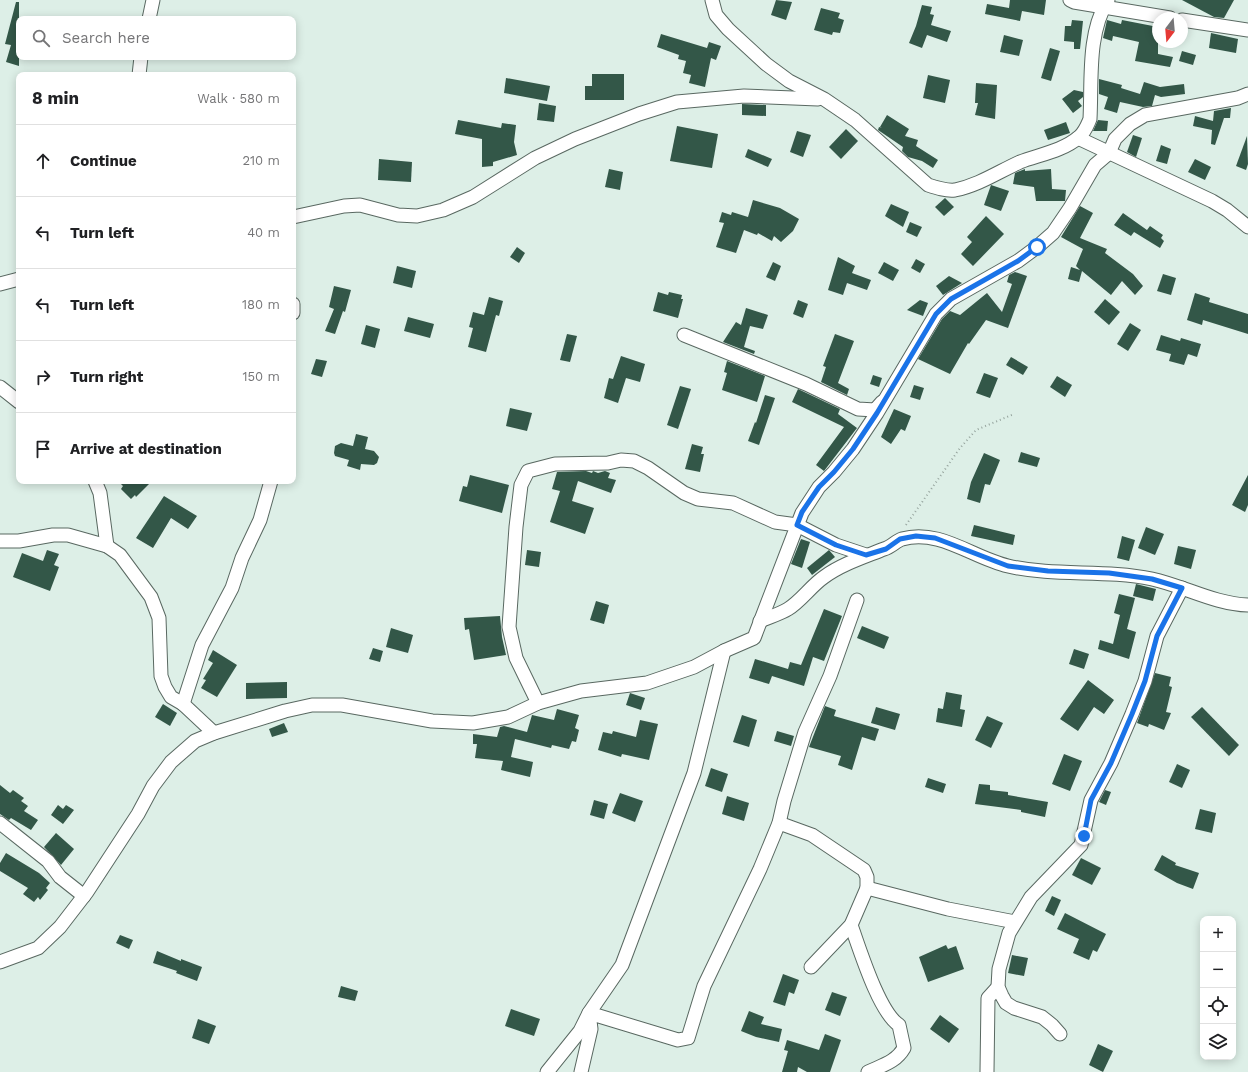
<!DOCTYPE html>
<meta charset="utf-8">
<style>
:root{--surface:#fff;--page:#f6f6f6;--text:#202124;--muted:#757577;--line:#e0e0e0}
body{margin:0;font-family:"Work Sans",sans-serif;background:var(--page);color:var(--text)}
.controls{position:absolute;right:12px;bottom:12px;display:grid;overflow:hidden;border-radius:8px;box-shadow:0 2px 10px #0003}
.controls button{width:36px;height:36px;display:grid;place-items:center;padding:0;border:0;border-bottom:1px solid var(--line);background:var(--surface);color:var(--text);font:20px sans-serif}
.compass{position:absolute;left:1152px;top:12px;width:36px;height:36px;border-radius:50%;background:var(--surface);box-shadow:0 2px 10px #0003;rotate:196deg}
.stop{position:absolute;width:12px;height:12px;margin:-9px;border:3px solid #1a73e8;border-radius:50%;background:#fff}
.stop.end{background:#1a73e8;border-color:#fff;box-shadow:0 1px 4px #0008}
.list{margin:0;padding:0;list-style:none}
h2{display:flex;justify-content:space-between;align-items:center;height:52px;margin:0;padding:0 16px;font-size:17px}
h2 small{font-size:13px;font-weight:400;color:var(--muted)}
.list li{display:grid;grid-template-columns:26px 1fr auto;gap:12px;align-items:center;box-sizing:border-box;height:72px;padding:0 16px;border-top:1px solid var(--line)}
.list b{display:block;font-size:15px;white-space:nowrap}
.list em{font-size:13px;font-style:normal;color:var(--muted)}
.icon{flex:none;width:22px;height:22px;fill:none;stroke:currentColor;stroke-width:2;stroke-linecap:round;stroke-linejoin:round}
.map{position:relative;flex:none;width:1248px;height:1072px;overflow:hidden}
.search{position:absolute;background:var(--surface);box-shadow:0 2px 10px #0003;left:16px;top:16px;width:280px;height:44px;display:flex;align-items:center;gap:10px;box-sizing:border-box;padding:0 14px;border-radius:8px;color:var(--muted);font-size:15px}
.panel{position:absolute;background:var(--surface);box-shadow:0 2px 10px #0003;left:16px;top:72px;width:280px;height:412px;border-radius:8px}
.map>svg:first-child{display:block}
.building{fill:#335748}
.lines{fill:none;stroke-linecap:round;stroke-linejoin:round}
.street-casing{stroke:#596861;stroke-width:15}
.path{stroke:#96a49e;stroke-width:2;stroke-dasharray:1 3;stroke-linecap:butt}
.street{stroke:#fff;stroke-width:13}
.route{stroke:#1a73e8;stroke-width:5}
</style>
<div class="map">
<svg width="1248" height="1072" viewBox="0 0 1248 1072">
<rect width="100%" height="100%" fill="#ddefe7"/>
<g class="building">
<polygon points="776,0 792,2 786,20 771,15"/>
<polygon points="1010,0 1046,0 1044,15 1022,11 1020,21 985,14 987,4 1009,8"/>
<polygon points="1182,0 1234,0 1224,18 1214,17"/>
<polygon points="16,2 19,2 19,66 6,62 11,45 5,44"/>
<polygon points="922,5 932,7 930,14 934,15 931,25 951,31 947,42 927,35 922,48 909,43 916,26"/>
<polygon points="821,8 840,13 838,18 844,20 840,33 833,32 832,35 814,30"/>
<polygon points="1072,20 1083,21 1080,49 1074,49 1074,42 1064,41 1065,26 1071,26"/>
<polygon points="1107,20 1121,24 1122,20 1158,27 1158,54 1173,57 1170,67 1135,61 1139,42 1113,36 1112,41 1103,38"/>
<polygon points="1211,33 1238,39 1236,53 1209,48"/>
<polygon points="661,34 707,48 709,42 721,46 716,60 711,58 705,87 689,83 691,75 683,73 686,61 678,59 679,55 657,47"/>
<polygon points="1004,35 1023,40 1019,56 1000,52"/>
<polygon points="1050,48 1060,51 1051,81 1041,78"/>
<polygon points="1182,51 1196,55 1193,65 1179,61"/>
<polygon points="592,74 624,74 624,100 585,100 585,86 592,86"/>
<polygon points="928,75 950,80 945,103 923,98"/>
<polygon points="506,78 550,86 547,101 504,93"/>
<polygon points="1099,79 1122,85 1121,88 1140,94 1144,82 1160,87 1184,84 1185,94 1161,97 1155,95 1152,106 1143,107 1120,102 1117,113 1104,109 1108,97 1099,94"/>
<polygon points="976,83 997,85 995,119 975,115 978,103 975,103"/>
<polygon points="1074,90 1083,92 1083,97 1078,101 1082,106 1073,113 1062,99"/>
<polygon points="539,103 556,106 554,122 537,120"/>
<polygon points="742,104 766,105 766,116 742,115"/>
<polygon points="1231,108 1230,118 1224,118 1215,145 1211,144 1212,130 1193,126 1195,116 1213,121 1214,111"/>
<polygon points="887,115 909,129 905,136 918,140 916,146 938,160 933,168 922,161 908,157 902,151 903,147 878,130 879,127 882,128 880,127"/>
<polygon points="458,120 501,128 502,123 516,125 514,142 517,155 493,162 493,166 482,167 482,139 455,134"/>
<polygon points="1098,120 1108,121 1107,131 1093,131"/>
<polygon points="1066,122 1070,133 1048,140 1044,130"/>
<polygon points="677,126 718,134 712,168 670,161"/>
<polygon points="846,129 858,141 841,159 829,147"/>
<polygon points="797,131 811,135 803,157 790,152"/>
<polygon points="1133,135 1142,138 1136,157 1127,152"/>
<polygon points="1247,136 1248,164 1246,170 1236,166"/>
<polygon points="1161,145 1171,149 1167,164 1156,161"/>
<polygon points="748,149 772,159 768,167 745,157"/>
<polygon points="379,159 412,162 411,182 378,180"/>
<polygon points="1195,159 1211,167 1205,180 1188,172"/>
<polygon points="609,169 623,172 620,190 605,187"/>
<polygon points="1025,169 1025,171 1051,169 1052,189 1066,190 1065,201 1036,201 1034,187 1013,184 1015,173"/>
<polygon points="991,185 1009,191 1001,211 984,205"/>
<polygon points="945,198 954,207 944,216 935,207"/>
<polygon points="753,200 780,208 799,219 793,231 781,242 774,236 772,241 758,233 757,235 744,230 736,253 716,247 724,223 719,222 722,212 731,215 732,212 748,217"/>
<polygon points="891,204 909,212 903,227 885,216"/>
<polygon points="1080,206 1093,213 1080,238 1107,249 1105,253 1133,274 1143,286 1135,295 1122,281 1111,295 1082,271 1079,282 1068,279 1071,267 1080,270 1076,266 1083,249 1061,237"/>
<polygon points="1123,213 1147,230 1150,226 1163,235 1161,238 1164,241 1160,248 1134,232 1131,236 1114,225"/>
<polygon points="986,216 1004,234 973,266 961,254 972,242 967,237"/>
<polygon points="910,222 922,227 917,237 906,232"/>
<polygon points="517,247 525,253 519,263 510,257"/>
<polygon points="838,257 855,266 852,273 871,280 867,290 847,283 843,295 828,290"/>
<polygon points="916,259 925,264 920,273 911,268"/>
<polygon points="773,262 781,266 775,281 766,277"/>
<polygon points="884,262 899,270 893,281 878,273"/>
<polygon points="397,266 416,271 412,288 393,283"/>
<polygon points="1015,272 1027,276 1008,328 986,320 969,344 968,343 950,374 918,359 942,319 950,311 960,315 987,293 1002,312 1012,284 1007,282 1009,275"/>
<polygon points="1163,274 1176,278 1171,295 1157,291"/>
<polygon points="949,276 962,283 943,295 936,286"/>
<polygon points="334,286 351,290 345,312 343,311 335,334 325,331 334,309 329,307"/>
<polygon points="658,292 668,295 669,292 682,295 681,299 683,299 678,318 653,311"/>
<polygon points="1195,293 1210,298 1209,302 1248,314 1248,334 1203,320 1202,325 1187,320"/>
<polygon points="489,297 503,301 499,316 496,315 486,352 468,347 473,328 469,327 473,312 484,315"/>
<polygon points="1105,299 1120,312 1109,325 1094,312"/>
<polygon points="798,300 808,304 803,318 793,314"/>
<polygon points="920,300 928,303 923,316 907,310"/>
<polygon points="746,308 768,315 763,329 750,326 744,347 755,351 754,354 723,342 736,322 741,325"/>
<polygon points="408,317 434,324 430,338 404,331"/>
<polygon points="1130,323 1141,330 1128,351 1117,344"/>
<polygon points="366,325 380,329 375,348 361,344"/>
<polygon points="567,334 577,336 570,362 560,360"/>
<polygon points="835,334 854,341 838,383 849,389 847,395 821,382 826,367 823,366"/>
<polygon points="1161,335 1180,341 1181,338 1201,344 1197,357 1188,354 1184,365 1169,361 1171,354 1156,350"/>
<polygon points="621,356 645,364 640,382 626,378 618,403 604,398 609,378 613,379"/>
<polygon points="1011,357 1028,367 1023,375 1006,365"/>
<polygon points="316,359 327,361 322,377 311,374"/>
<polygon points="727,361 765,376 757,402 722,390 727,373 724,372"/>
<polygon points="984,373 998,378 990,398 976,393"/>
<polygon points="873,375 882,378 879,387 870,384"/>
<polygon points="1057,376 1072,385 1065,397 1050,387"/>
<polygon points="914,385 924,388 920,400 910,397"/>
<polygon points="680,386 691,389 678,429 667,425"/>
<polygon points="798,389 840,409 838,414 857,428 824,471 816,465 844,427 792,402"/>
<polygon points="765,395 775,398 759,445 748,441 755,422 756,423"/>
<polygon points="510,408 532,413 527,431 506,426"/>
<polygon points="894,409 911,416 905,431 901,429 891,444 881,437"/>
<polygon points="356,434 368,437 365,449 374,451 379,457 377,463 374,465 361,464 360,470 347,466 349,460 335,456 334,453 335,446 341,443 353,446"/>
<polygon points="692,444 703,447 701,454 704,454 700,472 685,469"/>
<polygon points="1021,452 1040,458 1037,467 1018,462"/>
<polygon points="984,453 1000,460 990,485 985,484 980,503 967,499 971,482"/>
<polygon points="586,471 592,473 593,471 598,473 605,471 610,473 608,478 616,480 611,493 578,481 572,501 594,508 585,534 550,522 560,491 552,489 557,472"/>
<polygon points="470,475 509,485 502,513 459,501 463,486 467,487"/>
<polygon points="1248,475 1248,505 1245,512 1232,505"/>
<polygon points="118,481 152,481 136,497 135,495 131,499 121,489 123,486"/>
<polygon points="164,496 197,516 188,529 171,518 153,548 136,538"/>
<polygon points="974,525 1015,535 1013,545 971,536"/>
<polygon points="1146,527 1164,534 1155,555 1138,548"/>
<polygon points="1122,536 1135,540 1129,561 1117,558"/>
<polygon points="801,539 810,542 802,568 791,564"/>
<polygon points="1178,546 1196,550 1191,569 1174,564"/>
<polygon points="47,550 59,554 54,565 59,567 50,591 13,577 22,553 43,561"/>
<polygon points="527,550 541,552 539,567 525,565"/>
<polygon points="829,550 835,557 812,575 807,568"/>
<polygon points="1136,584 1156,589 1153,601 1133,596"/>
<polygon points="1119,594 1135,598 1127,629 1136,632 1129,659 1098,649 1100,640 1113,644 1120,615 1114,613"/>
<polygon points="596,601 609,605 604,624 590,620"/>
<polygon points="824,609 842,616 824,661 813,657 804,686 772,676 769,684 749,678 755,659 788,669 790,662 801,665"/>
<polygon points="500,616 502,637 506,655 474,660 469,629 465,630 464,618"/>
<polygon points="862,626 889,637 884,649 857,638"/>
<polygon points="391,628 413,635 408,653 386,647"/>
<polygon points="373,648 383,651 380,662 369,659"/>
<polygon points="1074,649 1089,654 1084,669 1069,664"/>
<polygon points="213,650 237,665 217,697 201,688 206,680 203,679 213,663 208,660"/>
<polygon points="1155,673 1171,677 1169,686 1172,687 1166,712 1171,713 1164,730 1149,724 1148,727 1137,723"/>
<polygon points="1088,680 1114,700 1104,714 1094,707 1078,731 1060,719"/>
<polygon points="287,682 287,698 246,699 246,683"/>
<polygon points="946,692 962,695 960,709 965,710 962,727 936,722 938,708 943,709"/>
<polygon points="630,693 645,698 641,710 626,705"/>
<polygon points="163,704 177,713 170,726 155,717"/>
<polygon points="825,706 836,710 834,716 879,729 875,741 862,737 852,770 838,765 841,756 809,747"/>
<polygon points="876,707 900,714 895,730 871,723"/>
<polygon points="1202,707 1239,745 1229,756 1191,717"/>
<polygon points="557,709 579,715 575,728 579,730 576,742 572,741 569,749 552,745 551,748 515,739 511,757 533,762 530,777 501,770 503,761 475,758 477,744 473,744 473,734 497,737 500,727 504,726 527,732 532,715 554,720"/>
<polygon points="742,715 757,720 749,747 733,742"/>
<polygon points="987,716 1003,723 991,748 975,740"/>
<polygon points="640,720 658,724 649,760 622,754 621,757 598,750 603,732 612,734 613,731 636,737"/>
<polygon points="284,723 288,732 272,737 269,729"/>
<polygon points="777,731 794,736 791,746 774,741"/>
<polygon points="1064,754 1082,761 1070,791 1052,784"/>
<polygon points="1177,764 1190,770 1182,788 1169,782"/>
<polygon points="711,768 728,774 722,792 705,786"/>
<polygon points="928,778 946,784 943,793 925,787"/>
<polygon points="979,784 990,785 990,790 1008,792 1008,795 1048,802 1045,817 1021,812 1021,810 975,804"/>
<polygon points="0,785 10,793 13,790 24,798 21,801 28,806 24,811 38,820 31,830 11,818 9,820 0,814"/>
<polygon points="1105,790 1111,792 1106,805 1099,802"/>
<polygon points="620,793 643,801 635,822 612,813"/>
<polygon points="727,796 749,803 744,821 722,814"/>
<polygon points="594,800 608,804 604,819 590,815"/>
<polygon points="58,805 63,809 66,805 74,810 63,824 51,815"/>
<polygon points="1200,809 1216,813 1212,833 1195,829"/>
<polygon points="56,833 74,849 61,865 44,847"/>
<polygon points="6,853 39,873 50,883 46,888 48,890 40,900 38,897 34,902 23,894 28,888 0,871 0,863"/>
<polygon points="1162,855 1176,863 1175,865 1199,873 1193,889 1177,883 1154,870"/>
<polygon points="1081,858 1101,868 1092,885 1072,875"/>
<polygon points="1052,896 1061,900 1054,916 1045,911"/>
<polygon points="1065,913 1106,934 1097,952 1093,950 1089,960 1073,953 1079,939 1057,929"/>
<polygon points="120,935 133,940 129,949 116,943"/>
<polygon points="946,945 948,949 956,946 964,969 928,982 919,957"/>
<polygon points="157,951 181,961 181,959 202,967 197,981 176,973 177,971 153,963"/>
<polygon points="1012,955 1028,958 1024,976 1008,973"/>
<polygon points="783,974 799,980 794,994 789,992 785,1006 773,1002"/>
<polygon points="341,986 358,991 355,1001 338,997"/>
<polygon points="832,992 847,997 840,1016 825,1010"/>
<polygon points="511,1009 540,1019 534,1036 505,1026"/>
<polygon points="749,1011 764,1017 761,1024 782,1029 779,1042 756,1037 741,1031"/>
<polygon points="940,1015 959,1029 949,1043 930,1029"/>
<polygon points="198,1019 216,1026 209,1044 192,1038"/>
<polygon points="825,1034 841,1040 830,1072 807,1072 798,1067 797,1072 782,1072 788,1051 784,1050 787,1040 819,1050"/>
<polygon points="1098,1044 1113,1051 1103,1072 1089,1065"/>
</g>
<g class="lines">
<g class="street-casing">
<g id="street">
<path d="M 712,0 L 716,15 L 728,29 L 766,64 L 789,81 L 824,99 L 855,120 L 928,185 C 937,188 946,191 955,190 C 979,185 998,172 1020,162 C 1038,155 1063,151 1079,137 C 1085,132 1087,126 1090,119 C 1092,81 1087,33 1108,0"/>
<polyline points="1070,0 1074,2 1170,18"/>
<polyline points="149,19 153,0"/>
<polyline points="1182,20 1248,30"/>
<polyline points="139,75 141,57"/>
<polyline points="1078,138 1212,201 1227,210 1248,227"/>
<polyline points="293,217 344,206 360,205 398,215 417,216 443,210 473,197 535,158 575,139 639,114 677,102 744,96 818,99"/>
<polyline points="0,284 19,279"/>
<polyline points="293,304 293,313"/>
<polyline points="684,335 806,384 858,409 875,410 882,402"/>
<polyline points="0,387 19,402"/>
<polyline points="95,481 100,493 107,546"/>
<polyline points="0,541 19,541 53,535 68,535 107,546 120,555 151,597 159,618 161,676 165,687 171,697 183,704 214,733"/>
<path d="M 760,621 C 769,617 780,614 788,609 C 801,601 811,586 824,577 C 842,564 864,557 884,549 C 891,547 896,541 902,539 C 939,528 973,558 1008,566 C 1055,577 1105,569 1152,579 C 1184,586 1215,604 1248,605"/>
<polyline points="538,703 516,658 509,627 516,527 521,485 528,471 555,464 608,463 621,460 634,461 648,468 684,493 698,499 733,503 775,522 797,525 836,545 866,555"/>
<polyline points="183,704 202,645 232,588 242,558 260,520 271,481"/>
<polyline points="0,823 48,861 60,877 84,896"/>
<polyline points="779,823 812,835 864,870 867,877 867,888 851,925 811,967"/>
<polyline points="867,888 948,909 1015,922"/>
<path d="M 851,925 C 860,950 879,1012 899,1025 L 904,1048 C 896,1062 883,1065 868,1072"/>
<polyline points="0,962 38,948 60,927 87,892 138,814 153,786 171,762 195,741 214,733 285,711 312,705 342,705 432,721 473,723 508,717 538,703 581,691 647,683 694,667 724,651 754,638 802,513 819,487 834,472 853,449 877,413 936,314 951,299 1018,261 1037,247 1053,233 1070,208 1095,165 1109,153 1115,139 1130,124 1145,115 1238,98 1248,94"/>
<polyline points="1060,1034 1052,1025 1042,1017 1014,1008 1006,1003 1002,996 998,987 999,969 1009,933 1031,897 1081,845 1091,800 1111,763 1132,714 1145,681 1157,636 1182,588"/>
<polyline points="547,1072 580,1031 589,1013 622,965 694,773 724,651"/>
<polyline points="581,1072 591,1029 589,1013 678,1040 688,1038 704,986 760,869 779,823 784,801 805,732 830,676 857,600"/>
<polyline points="987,1072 988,998 998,987"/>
</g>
</g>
<polyline class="path" points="906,525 960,448 976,430 1014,414"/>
<use href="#street" class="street"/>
</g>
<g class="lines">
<polyline class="route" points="1037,247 1018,261 951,299 936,314 877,413 853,449 834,472 819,487 802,512 797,525 836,545 866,555 886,549 900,539 916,536 935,538 1008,566 1048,571 1109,573 1152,579 1182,588 1157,636 1145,681 1132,714 1111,763 1091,800 1084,836"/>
</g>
</svg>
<div class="controls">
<button>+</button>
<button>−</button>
<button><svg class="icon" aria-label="locate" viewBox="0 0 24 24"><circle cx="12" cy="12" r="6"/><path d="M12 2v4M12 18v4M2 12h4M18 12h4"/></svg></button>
<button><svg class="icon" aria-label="layers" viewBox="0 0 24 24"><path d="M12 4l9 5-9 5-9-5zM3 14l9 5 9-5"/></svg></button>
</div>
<svg class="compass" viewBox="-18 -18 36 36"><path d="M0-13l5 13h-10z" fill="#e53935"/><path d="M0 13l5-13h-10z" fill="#757577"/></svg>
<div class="stop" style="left:1037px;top:247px"></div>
<div class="stop end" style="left:1084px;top:836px"></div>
<div class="search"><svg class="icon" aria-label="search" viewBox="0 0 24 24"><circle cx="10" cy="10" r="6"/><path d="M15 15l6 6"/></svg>Search here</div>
<section class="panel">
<h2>8 min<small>Walk · 580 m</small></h2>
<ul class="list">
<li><svg class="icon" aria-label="ahead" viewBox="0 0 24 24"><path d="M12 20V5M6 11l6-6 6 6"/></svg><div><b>Continue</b></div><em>210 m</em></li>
<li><svg class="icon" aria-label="left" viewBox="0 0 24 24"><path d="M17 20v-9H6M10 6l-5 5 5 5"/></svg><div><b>Turn left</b></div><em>40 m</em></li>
<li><svg class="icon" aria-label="left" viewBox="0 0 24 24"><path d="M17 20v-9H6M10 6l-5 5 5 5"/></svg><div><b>Turn left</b></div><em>180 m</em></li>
<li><svg class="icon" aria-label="right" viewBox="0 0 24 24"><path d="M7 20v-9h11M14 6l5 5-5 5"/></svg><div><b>Turn right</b></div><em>150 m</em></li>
<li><svg class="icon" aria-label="arrive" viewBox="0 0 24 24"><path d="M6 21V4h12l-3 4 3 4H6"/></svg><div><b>Arrive at destination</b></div></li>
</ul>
</section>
</div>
